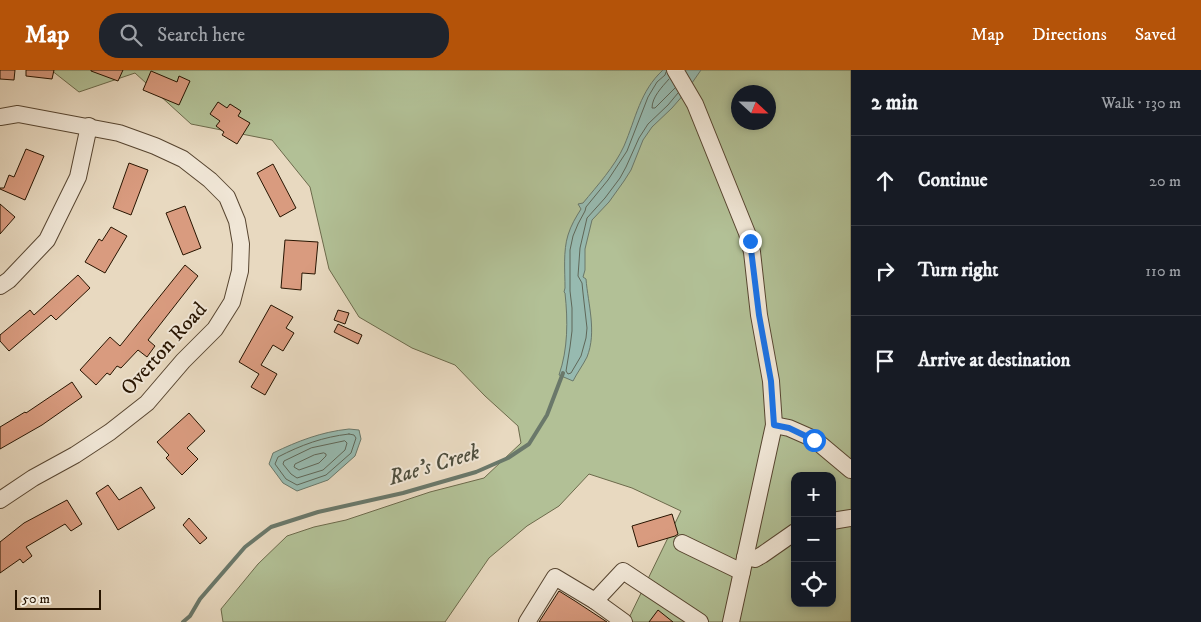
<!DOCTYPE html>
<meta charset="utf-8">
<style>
:root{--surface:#171b24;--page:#20242c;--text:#f1f3f6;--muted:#9ea1a6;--line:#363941;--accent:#b45309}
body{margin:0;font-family:"IM FELL DW Pica",serif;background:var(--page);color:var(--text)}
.controls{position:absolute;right:15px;bottom:15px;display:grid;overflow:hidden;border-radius:10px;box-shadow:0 2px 8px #0003}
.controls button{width:45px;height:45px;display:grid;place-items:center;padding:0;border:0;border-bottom:1px solid var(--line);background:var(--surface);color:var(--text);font:25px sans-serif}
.compass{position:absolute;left:731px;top:15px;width:45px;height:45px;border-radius:50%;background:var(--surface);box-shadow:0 2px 8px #0003;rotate:112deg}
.scale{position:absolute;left:15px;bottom:12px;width:86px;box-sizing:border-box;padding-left:5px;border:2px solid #271400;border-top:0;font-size:14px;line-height:18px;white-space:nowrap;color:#271400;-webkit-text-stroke:4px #f0e6d6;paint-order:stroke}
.stop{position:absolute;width:15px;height:15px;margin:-11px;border:4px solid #1a73e8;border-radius:50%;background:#fff}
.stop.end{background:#1a73e8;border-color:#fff;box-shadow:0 1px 5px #0008}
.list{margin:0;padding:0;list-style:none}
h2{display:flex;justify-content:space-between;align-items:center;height:65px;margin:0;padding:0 20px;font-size:21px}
h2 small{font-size:16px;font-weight:400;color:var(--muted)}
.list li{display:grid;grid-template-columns:32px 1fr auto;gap:15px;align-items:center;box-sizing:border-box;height:90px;padding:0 20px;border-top:1px solid var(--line)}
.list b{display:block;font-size:19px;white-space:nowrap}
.list em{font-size:16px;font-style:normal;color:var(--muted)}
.icon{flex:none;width:28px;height:28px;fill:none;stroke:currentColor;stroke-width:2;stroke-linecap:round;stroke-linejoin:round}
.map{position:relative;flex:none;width:851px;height:552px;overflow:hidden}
header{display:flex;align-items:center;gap:30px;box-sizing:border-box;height:70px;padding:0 25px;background:var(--accent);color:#fff}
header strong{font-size:24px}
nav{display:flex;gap:28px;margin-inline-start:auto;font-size:18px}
.search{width:350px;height:45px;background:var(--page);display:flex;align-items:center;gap:12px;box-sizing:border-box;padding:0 18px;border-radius:20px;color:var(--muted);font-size:19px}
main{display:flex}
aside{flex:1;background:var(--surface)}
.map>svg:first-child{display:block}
.green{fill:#b2c096;stroke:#6c6a4b;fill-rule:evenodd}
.water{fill:#97bab0;stroke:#6a786a}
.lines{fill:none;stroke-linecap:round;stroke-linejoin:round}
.shore{stroke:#5f6758;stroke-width:1}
.stream{stroke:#6a786a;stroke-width:4}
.building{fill:#d99b7f;stroke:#271400}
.minor-casing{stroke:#574530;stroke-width:18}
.minor{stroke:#f0e6d6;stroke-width:16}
.route{stroke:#1a73e8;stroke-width:6}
.labels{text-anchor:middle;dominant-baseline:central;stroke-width:4;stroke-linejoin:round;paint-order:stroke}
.street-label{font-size:21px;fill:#271400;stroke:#f0e6d6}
.water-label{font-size:22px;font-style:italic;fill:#4e4e3e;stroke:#f0e6d6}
</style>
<header>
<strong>Map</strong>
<div class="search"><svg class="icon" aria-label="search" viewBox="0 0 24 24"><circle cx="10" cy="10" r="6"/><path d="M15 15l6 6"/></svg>Search here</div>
<nav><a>Map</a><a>Directions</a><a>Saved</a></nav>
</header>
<main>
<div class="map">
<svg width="851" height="552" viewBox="0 0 851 552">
<rect width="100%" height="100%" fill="#e8d9c0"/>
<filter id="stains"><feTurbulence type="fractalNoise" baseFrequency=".004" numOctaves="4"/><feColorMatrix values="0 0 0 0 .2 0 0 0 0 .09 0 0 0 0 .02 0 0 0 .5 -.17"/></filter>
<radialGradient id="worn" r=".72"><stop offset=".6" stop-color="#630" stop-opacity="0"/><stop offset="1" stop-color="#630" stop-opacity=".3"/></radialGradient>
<path class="green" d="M 51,0 L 851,0 L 851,552 L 627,552 L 681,441 L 632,418 L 589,404 L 559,436 L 527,456 L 489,488 L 445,552 L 223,552 L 221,539 L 258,494 L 287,466 L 314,457 L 346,450 L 430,422 L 484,408 L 521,373 L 518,356 L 485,326 L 455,295 L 412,278 L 359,247 L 329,199 L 310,117 L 272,70 L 191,54 L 135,3 L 79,22 ZM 738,22 L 768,22 L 768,52 L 738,52 ZM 795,406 L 832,406 L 832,533 L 795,533 Z"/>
<g class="water">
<path d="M 663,0 L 701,0 L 685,23 L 672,38 L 652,57 L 643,70 L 631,100 L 624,111 L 609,132 L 592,150 L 585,179 L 585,200 L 583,207 L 586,209 C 588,234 597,262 587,287 C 583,295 577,303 573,311 L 559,305 C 568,279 568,251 565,223 L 564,222 L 565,218 C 565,201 563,181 568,165 C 571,155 576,147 581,139 L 578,134 L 583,133 C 597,116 615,96 624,76 C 636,48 640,21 663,0 Z"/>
<path d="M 349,359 L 359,360 L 361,369 L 355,386 L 328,410 L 297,421 L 283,413 L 269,394 L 273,383 C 298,371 321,362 349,359 Z"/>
</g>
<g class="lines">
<g class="shore">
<polyline points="666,2 665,5 657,12 648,27 627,81 608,110 586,137 585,141 578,154 573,166 570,180 570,221 572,238 572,261 570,277 566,301 568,304 571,303 581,286 586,268 587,258 583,223 582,213 578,206 580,178 587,148 605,128 620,108 626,97 639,68 648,54 668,35 678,23"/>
<path d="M 669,9 C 662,17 652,27 652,38 L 655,38 L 675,18"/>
<path d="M 349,364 L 354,365 L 356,368 L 351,383 L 326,405 L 297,415 L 286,409 L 275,394 L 278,387 C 301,375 323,367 349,364 Z"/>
<polygon points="345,371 347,373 345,380 323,400 297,408 291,404 283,394 284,391 311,378"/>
<polygon points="324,383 326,384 326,386 319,393 299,400 294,397 295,394 314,385"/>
</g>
<polyline class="stream" points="183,552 190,546 200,529 245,477 271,457 318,442 403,423 476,402 508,388 529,374 547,345 563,303"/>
</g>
<g class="building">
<polygon points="0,0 15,0 14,10 0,9"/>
<polygon points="26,0 54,0 52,9 26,6"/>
<polygon points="91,0 123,0 118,11 91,1"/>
<polygon points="151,1 177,12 179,6 190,11 179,35 143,20"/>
<polygon points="218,32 227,38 230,34 241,41 238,46 250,53 237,74 222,65 224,62 216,56 220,51 210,44"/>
<polygon points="26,79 44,86 25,130 0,119 0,118 4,118 9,105 14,107"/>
<polygon points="129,93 148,100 131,145 113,138"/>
<polygon points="273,94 296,138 280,147 257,103"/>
<polygon points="0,134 15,147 0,164"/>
<polygon points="185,136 201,178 183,185 166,143"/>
<polygon points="111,157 127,166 105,203 85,192 99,169 102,171"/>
<polygon points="285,170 318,172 315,204 302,203 301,220 281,218"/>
<polygon points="185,195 198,206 148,270 155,276 147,287 138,280 121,298 117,296 110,305 107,303 96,315 80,300 110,267 120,276"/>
<polygon points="78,205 90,218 56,250 51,245 9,281 0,271 0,265 30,240 34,245"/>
<polygon points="271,235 293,247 286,258 294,263 283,281 273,275 261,295 277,304 265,325 251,317 259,304 239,292"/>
<polygon points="338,240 349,243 345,254 334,250"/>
<polygon points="338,254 362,265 358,274 334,262"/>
<polygon points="72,312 82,327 42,355 0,379 0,357 25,342 26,343"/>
<polygon points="189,343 205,361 187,378 198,389 182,405 166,388 169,385 157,372"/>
<polygon points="108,415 119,430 141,417 155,438 118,460 96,423"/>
<polygon points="67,430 82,454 71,461 65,454 26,477 32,486 23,493 20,489 0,503 0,472 24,453"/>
<polygon points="672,444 678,464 675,466 638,477 632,456"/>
<polygon points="189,448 207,468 200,474 183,455"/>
<polygon points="559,521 575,531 607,552 539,552"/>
<polygon points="658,540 673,552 649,552"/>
</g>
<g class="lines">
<g class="minor-casing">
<g id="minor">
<polyline points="675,0 695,34 747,163 752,182 759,245 771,311 774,355 731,552"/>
<polyline points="0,47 18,44 119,63 155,76 183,89 210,110 227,127 237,151 241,174 240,201 232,232 215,259 183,291 147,333 110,362 75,385 33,408 0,430"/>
<polyline points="0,216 9,210 47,170 78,107 89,56"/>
<polyline points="774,355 789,358 814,369 851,400"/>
<polyline points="832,451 851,448"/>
<polyline points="682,473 742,502"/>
<polyline points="745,487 755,489 762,485 795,462"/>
<polyline points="595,531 624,552"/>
<polyline points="527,552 555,507 595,531 623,501 700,552"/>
</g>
</g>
<use href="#minor" class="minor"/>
</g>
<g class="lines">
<polyline class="route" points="750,171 759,245 771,311 774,355 789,358 814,370"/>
</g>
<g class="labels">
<g class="street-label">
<text transform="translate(164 279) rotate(-48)">Overton Road</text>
</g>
<g class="water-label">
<text transform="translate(434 395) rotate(-17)">Rae's Creek</text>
</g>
</g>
<rect width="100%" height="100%" filter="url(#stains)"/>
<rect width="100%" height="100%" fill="url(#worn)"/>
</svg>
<div class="controls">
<button>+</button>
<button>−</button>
<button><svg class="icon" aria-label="locate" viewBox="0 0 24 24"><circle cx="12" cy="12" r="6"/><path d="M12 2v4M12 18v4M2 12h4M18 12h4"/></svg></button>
</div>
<svg class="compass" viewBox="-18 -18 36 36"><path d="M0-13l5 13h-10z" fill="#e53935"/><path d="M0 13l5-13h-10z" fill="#9ea1a6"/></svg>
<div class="scale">50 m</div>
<div class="stop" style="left:814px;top:370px"></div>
<div class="stop end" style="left:750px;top:171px"></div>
</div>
<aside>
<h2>2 min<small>Walk · 130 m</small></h2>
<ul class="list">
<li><svg class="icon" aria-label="ahead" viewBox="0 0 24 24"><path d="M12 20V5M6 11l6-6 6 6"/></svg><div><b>Continue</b></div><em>20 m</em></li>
<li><svg class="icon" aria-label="right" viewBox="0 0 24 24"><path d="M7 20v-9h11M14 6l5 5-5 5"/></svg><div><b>Turn right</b></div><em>110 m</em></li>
<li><svg class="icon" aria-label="arrive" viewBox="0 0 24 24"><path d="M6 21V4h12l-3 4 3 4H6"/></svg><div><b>Arrive at destination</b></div></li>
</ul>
</aside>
</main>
